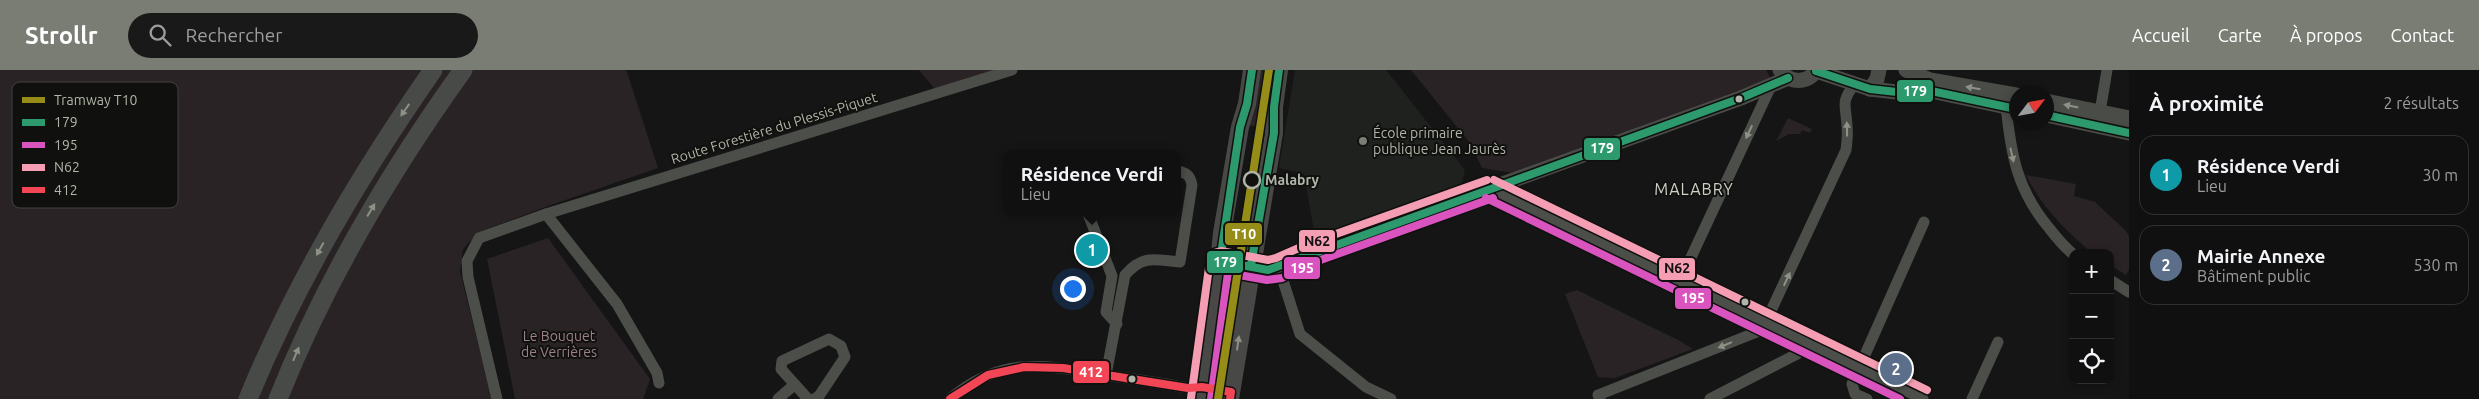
<!DOCTYPE html>
<html lang="fr">
<meta charset="utf-8">
<style>
:root{--surface:#101010;--page:#191919;--text:#f1f3f6;--muted:#9c9d9f;--line:#303030;--accent:#7a7d74}
body{margin:0;font-family:Ubuntu,sans-serif;background:var(--page);color:var(--text)}
.controls{position:absolute;right:15px;bottom:15px;display:grid;overflow:hidden;border-radius:10px;box-shadow:0 2px 8px #0003}
.controls button{width:45px;height:45px;display:grid;place-items:center;padding:0;border:0;border-bottom:1px solid var(--line);background:var(--surface);color:var(--text);font:25px sans-serif}
.compass{position:absolute;left:2009px;top:15px;width:45px;height:45px;border-radius:50%;background:var(--surface);box-shadow:0 2px 8px #0003;rotate:58deg}
.you{position:absolute;left:1072px;top:218px;width:18px;height:18px;margin:-12px;border:4px solid #fff;border-radius:50%;background:#1a73e8;box-shadow:0 0 0 8px #1a73e833}
.badge{display:grid;place-items:center;width:32px;height:32px;border-radius:50%;background:var(--accent);color:#fff;font-size:16px;font-weight:700}
.pin{position:absolute;translate:-50% -50%;border:2px solid #fff;box-shadow:0 1px 5px #0006}
.popup{position:absolute;left:1003px;top:80px;width:178px;height:65px;box-sizing:border-box;display:grid;place-content:center;border-radius:10px;background:var(--surface);filter:drop-shadow(0 1px 4px #0005);font-size:16px;white-space:nowrap;color:var(--muted)}
.popup b{font-size:19px;color:var(--text)}
.popup::after{content:'';position:absolute;left:50%;top:100%;margin-left:-10px;border:10px solid transparent;border-top-color:var(--surface)}
.list{margin:0;padding:0;list-style:none}
h2{display:flex;justify-content:space-between;align-items:center;height:65px;margin:0;padding:0 20px;font-size:21px}
h2 small{font-size:16px;font-weight:400;color:var(--muted)}
.list li{display:grid;grid-template-columns:32px 1fr auto;gap:15px;align-items:center;box-sizing:border-box;height:80px;margin:0 10px 10px;padding:0 10px;border:1px solid var(--line);border-radius:15px}
.list b{display:block;font-size:19px;white-space:nowrap}
.list p{margin:0;font-size:16px;white-space:nowrap;color:var(--muted)}
.list em{font-size:16px;font-style:normal;color:var(--muted)}
.icon{flex:none;width:28px;height:28px;fill:none;stroke:currentColor;stroke-width:2;stroke-linecap:round;stroke-linejoin:round}
.map{position:relative;flex:none;width:2129px;height:329px;overflow:hidden}
header{display:flex;align-items:center;gap:30px;box-sizing:border-box;height:70px;padding:0 25px;background:var(--accent);color:#fff}
header strong{font-size:24px}
nav{display:flex;gap:28px;margin-inline-start:auto;font-size:18px}
.search{width:350px;height:45px;background:var(--page);display:flex;align-items:center;gap:12px;box-sizing:border-box;padding:0 18px;border-radius:28px;color:var(--muted);font-size:19px}
main{display:flex}
aside{flex:1;background:var(--surface)}
.map>svg:first-child{display:block}
.built{fill:#1f211f}
.green{fill:#2a2325}
.lines{fill:none;stroke-linecap:round;stroke-linejoin:round}
.minor{stroke:#4c4e49;stroke-width:11}
.secondary{stroke:#4a4c48;stroke-width:15}
.primary{stroke:#484947;stroke-width:18}
.trunk{stroke:#484a47;stroke-width:19}
.bus-1-casing{stroke:#10110f;stroke-width:11}
.bus-2-casing{stroke:#10110f;stroke-width:11}
.bus-3-casing{stroke:#10110f;stroke-width:11}
.bus-4-casing{stroke:#10110f;stroke-width:11}
.bus-1{stroke:#2d9a6e;stroke-width:8}
.bus-2{stroke:#d954be;stroke-width:8}
.bus-3{stroke:#f59eb3;stroke-width:8}
.bus-4{stroke:#f24657;stroke-width:8}
.tram-1-casing{stroke:#10110f;stroke-width:11}
.tram-1{stroke:#958d17;stroke-width:8}
.oneway{fill:#8c9086}
.oneway2{fill:#8c9085}
.oneway3{fill:#8d9186}
.oneway4{fill:#8c8f85}
.bus-dot{fill:#b0b5a7;stroke:#10110f;stroke-width:2}
.poi-dot{fill:#7a7d74;stroke:#10110f;stroke-width:2}
.stop-dot{fill:#10110f;stroke:#b0b5a7;stroke-width:2.5}
.labels{text-anchor:middle;dominant-baseline:central;stroke-width:4;stroke-linejoin:round;paint-order:stroke}
.street-label{font-size:14px;fill:#b0b5a7;stroke:#10110f}
.poi-label{font-size:14px;fill:#b0b5a7;stroke:#10110f;text-anchor:start}
.stop-label{font-size:14px;font-weight:bold;fill:#b0b5a7;stroke:#10110f;text-anchor:start}
.park-label{font-size:14px;fill:#9e8087;stroke:#10110f}
.quarter-label{font-size:16px;letter-spacing:1px;fill:#cdd1c8;stroke:#10110f}
.key{fill:#10110f;stroke:#40423d;stroke-width:1}
.key-label{font-size:14px;fill:#b0b5a7}
.line-badge{stroke:#10110f;stroke-width:2}
.badge-label{font-size:14px;text-anchor:middle;font-weight:bold;fill:#fff}
.pale-badge-label{font-size:14px;text-anchor:middle;font-weight:bold;fill:#111}
</style>
<header>
<strong>Strollr</strong>
<div class="search"><svg class="icon" aria-label="search" viewBox="0 0 24 24"><circle cx="10" cy="10" r="6"/><path d="M15 15l6 6"/></svg>Rechercher</div>
<nav><a>Accueil</a><a>Carte</a><a>À propos</a><a>Contact</a></nav>
</header>
<main>
<div class="map">
<svg width="2129" height="329" viewBox="0 0 2129 329">
<rect width="100%" height="100%" fill="#151515"/>
<polygon class="built" points="1295,0 1386,0 1465,100 1461,116 1315,167 1304,104 1279,98"/>
<g class="green">
<polygon points="0,0 625,0 627,2 658,98 548,136 479,162 463,179 460,202 492,329 0,329"/>
<polygon points="919,0 995,0 935,19"/>
<polygon points="1257,0 1275,0 1268,58 1246,55"/>
<polygon points="1411,0 1766,0 1770,7 1760,14 1514,103 1482,98 1470,73"/>
<polygon points="1788,48 1812,59 1810,63 1802,60 1800,64 1789,64 1776,71"/>
<path d="M 2026,105 L 2076,114 L 2074,126 L 2095,132 L 2126,161 L 2129,166 L 2129,200 L 2126,205 L 2110,195 L 2110,183 L 2092,183 C 2065,160 2042,138 2026,105 Z"/>
<polygon points="548,168 650,309 643,329 515,329 487,189"/>
<polygon points="1577,220 1680,271 1693,279 1615,308 1598,307 1565,224"/>
<polygon points="1222,222 1240,224 1229,294 1211,291"/>
</g>
<g class="lines">
<g class="minor">
<path d="M 2006,36 C 2011,85 2017,120 2049,158 C 2056,167 2063,176 2073,184"/>
<polyline points="2100,42 2107,0"/>
<polyline points="1490,119 1923,329"/>
<polyline points="1087,141 1112,206 1106,242 1117,254"/>
<polyline points="546,144 617,234 657,303 659,313"/>
<polyline points="1279,198 1300,264 1366,317 1391,329"/>
<polyline points="2110,210 2129,222"/>
<polyline points="1680,211 1770,18"/>
<path d="M 1106,305 L 1125,205 C 1143,184 1155,190 1180,192 L 1192,115 C 1190,105 1187,103 1177,101"/>
<polyline points="497,329 468,207 467,191 479,168 546,144 1012,0"/>
<polyline points="778,329 794,315"/>
<polyline points="808,329 781,299 782,291 829,269 841,276 845,287 819,326 814,329"/>
<path d="M 950,329 C 1002,285 1045,295 1105,305 C 1133,309 1161,313 1188,318 L 1202,317 L 1231,322"/>
<path d="M 1600,329 L 1598,325 L 1762,260 L 1846,80 C 1847,72 1848,64 1847,56 C 1846,35 1840,32 1855,14"/>
<polyline points="1710,329 1797,284 1808,273"/>
<polyline points="1867,329 1855,324 1852,314 1924,152"/>
<polyline points="1972,329 1998,272"/>
</g>
<g class="secondary">
<path d="M 1780,0 C 1790,14 1807,14 1817,0"/>
<polyline points="1906,0 1930,10 2016,25"/>
<polyline points="1816,1 1870,19 1897,22 1931,21 2016,39"/>
<polyline points="1870,19 1877,9 1879,0"/>
<polyline points="2046,31 2129,48"/>
<polyline points="2046,45 2129,63"/>
<polyline points="1220,191 1268,200 1311,183 1741,28 1788,8"/>
</g>
<g class="primary">
<polyline points="1201,329 1215,234 1222,163 1240,57 1247,34 1252,0"/>
<polyline points="1230,329 1274,63 1274,37 1279,0"/>
</g>
<g class="trunk">
<path d="M 248,329 C 296,212 361,103 433,0"/>
<path d="M 278,329 C 325,211 389,103 463,0"/>
</g>
<g class="bus-1-casing">
<g id="bus-1">
<polyline points="1252,0 1247,34 1240,57 1220,191 1268,200 1741,28 1788,8"/>
<polyline points="1816,1 1870,19 1897,22 1931,21 2016,39"/>
<polyline points="2046,45 2129,63"/>
<polyline points="1251,195 1274,63 1274,37 1279,0"/>
</g>
</g>
<g class="bus-2-casing">
<g id="bus-2">
<polyline points="1486,128 1900,329"/>
<polyline points="1211,329 1228,203 1267,210 1282,208 1315,192 1493,128"/>
</g>
</g>
<g class="bus-3-casing">
<g id="bus-3">
<polyline points="1494,110 1927,320"/>
<polyline points="1191,328 1210,190 1214,183 1221,181 1268,190 1276,188 1308,174 1487,110"/>
</g>
</g>
<g class="bus-4-casing">
<polyline id="bus-4" points="950,329 988,305 1024,297 1063,298 1188,318 1202,317 1231,322 1230,329"/>
</g>
<use href="#bus-1" class="bus-1"/>
<use href="#bus-2" class="bus-2"/>
<use href="#bus-3" class="bus-3"/>
<use href="#bus-4" class="bus-4"/>
<g class="tram-1-casing">
<polyline id="tram-1" points="1218,329 1269,0"/>
</g>
<use href="#tram-1" class="tram-1"/>
</g>
<defs><path id="oneway-solid" d="M-6-.8H1V-3.2L6.5 0L1 3.2V.8H-6Z" transform="scale(1.25)"/></defs>
<g class="oneway">
<use href="#oneway-solid" transform="translate(1973 18) rotate(-170)"/>
<use href="#oneway-solid" transform="translate(2071 36) rotate(-168)"/>
</g>
<g class="oneway2">
<use href="#oneway-solid" transform="translate(405 40) rotate(125)"/>
<use href="#oneway-solid" transform="translate(371 140) rotate(-59)"/>
<use href="#oneway-solid" transform="translate(320 179) rotate(119)"/>
<use href="#oneway-solid" transform="translate(296 284) rotate(-67)"/>
</g>
<g class="oneway3">
<use href="#oneway-solid" transform="translate(1847 59) rotate(-91)"/>
<use href="#oneway-solid" transform="translate(1749 62) rotate(115)"/>
<use href="#oneway-solid" transform="translate(2012 85) rotate(77)"/>
<use href="#oneway-solid" transform="translate(1787 209) rotate(-65)"/>
<use href="#oneway-solid" transform="translate(1725 275) rotate(158)"/>
</g>
<use class="oneway4" href="#oneway-solid" transform="translate(1238 273) rotate(-82)"/>
<g class="bus-dot">
<circle cx="1739" cy="29" r="4.5"/>
<circle cx="1745" cy="232" r="4.5"/>
<circle cx="1132" cy="309" r="4.5"/>
</g>
<circle class="poi-dot" cx="1363" cy="71" r="5"/>
<circle class="stop-dot" cx="1252" cy="110" r="8"/>
<g class="labels">
<g class="street-label">
<text transform="translate(774 58) rotate(-17)">Route Forestière du Plessis-Piquet</text>
</g>
<g class="poi-label">
<text x="1373" y="63">École primaire<tspan x="1373" dy="16">publique Jean Jaurès</tspan></text>
</g>
<g class="stop-label">
<text x="1265" y="110">Malabry</text>
</g>
<g class="park-label">
<text x="559" y="266">Le Bouquet<tspan x="559" dy="16">de Verrières</tspan></text>
</g>
<g class="quarter-label">
<text x="1694" y="119">MALABRY</text>
</g>
</g>
<rect x="12" y="12" width="166" height="126" rx="8" class="key"/>
<rect x="22" y="27" width="23" height="6" fill="#958d17"/>
<rect x="22" y="49" width="23" height="7" fill="#2d9a6e"/>
<rect x="22" y="72" width="23" height="6" fill="#d954be"/>
<rect x="22" y="94" width="23" height="7" fill="#f59eb3"/>
<rect x="22" y="117" width="23" height="6" fill="#f24657"/>
<g class="key-label">
<text x="54" y="35">Tramway T10</text>
<text x="54" y="57">179</text>
<text x="54" y="80">195</text>
<text x="54" y="102">N62</text>
<text x="54" y="125">412</text>
</g>
<g class="line-badge">
<rect x="1896" y="9" width="38" height="24" rx="5" fill="#2d9a6e"/>
<rect x="1583" y="67" width="38" height="24" rx="5" fill="#2d9a6e"/>
<rect x="1224" y="152" width="39" height="24" rx="5" fill="#958d17"/>
<rect x="1298" y="159" width="38" height="24" rx="5" fill="#f59eb3"/>
<rect x="1206" y="180" width="38" height="24" rx="5" fill="#2d9a6e"/>
<rect x="1283" y="186" width="38" height="24" rx="5" fill="#d954be"/>
<rect x="1658" y="187" width="38" height="24" rx="5" fill="#f59eb3"/>
<rect x="1674" y="217" width="38" height="23" rx="5" fill="#d954be"/>
<rect x="1072" y="290" width="38" height="24" rx="5" fill="#f24657"/>
</g>
<g class="badge-label">
<text x="1915" y="26">179</text>
<text x="1602" y="83">179</text>
<text x="1244" y="169">T10</text>
<text x="1225" y="197">179</text>
<text x="1302" y="203">195</text>
<text x="1693" y="233">195</text>
<text x="1091" y="307">412</text>
</g>
<g class="pale-badge-label">
<text x="1317" y="176">N62</text>
<text x="1677" y="203">N62</text>
</g>
</svg>
<div class="controls">
<button>+</button>
<button>−</button>
<button><svg class="icon" aria-label="locate" viewBox="0 0 24 24"><circle cx="12" cy="12" r="6"/><path d="M12 2v4M12 18v4M2 12h4M18 12h4"/></svg></button>
</div>
<svg class="compass" viewBox="-18 -18 36 36"><path d="M0-13l5 13h-10z" fill="#e53935"/><path d="M0 13l5-13h-10z" fill="#9c9d9f"/></svg>
<div class="you"></div>
<div class="pin badge" style="left:1092px;top:180px;background:#0f9aa8">1</div>
<div class="popup"><b>Résidence Verdi</b>Lieu</div>
<div class="pin badge" style="left:1896px;top:299px;background:#5c6f8a">2</div>
</div>
<aside>
<h2>À proximité<small>2 résultats</small></h2>
<ul class="list">
<li><span class="badge" style="background:#0f9aa8">1</span><div><b>Résidence Verdi</b><p>Lieu</p></div><em>30 m</em></li>
<li><span class="badge" style="background:#5c6f8a">2</span><div><b>Mairie Annexe</b><p>Bâtiment public</p></div><em>530 m</em></li>
</ul>
</aside>
</main>
